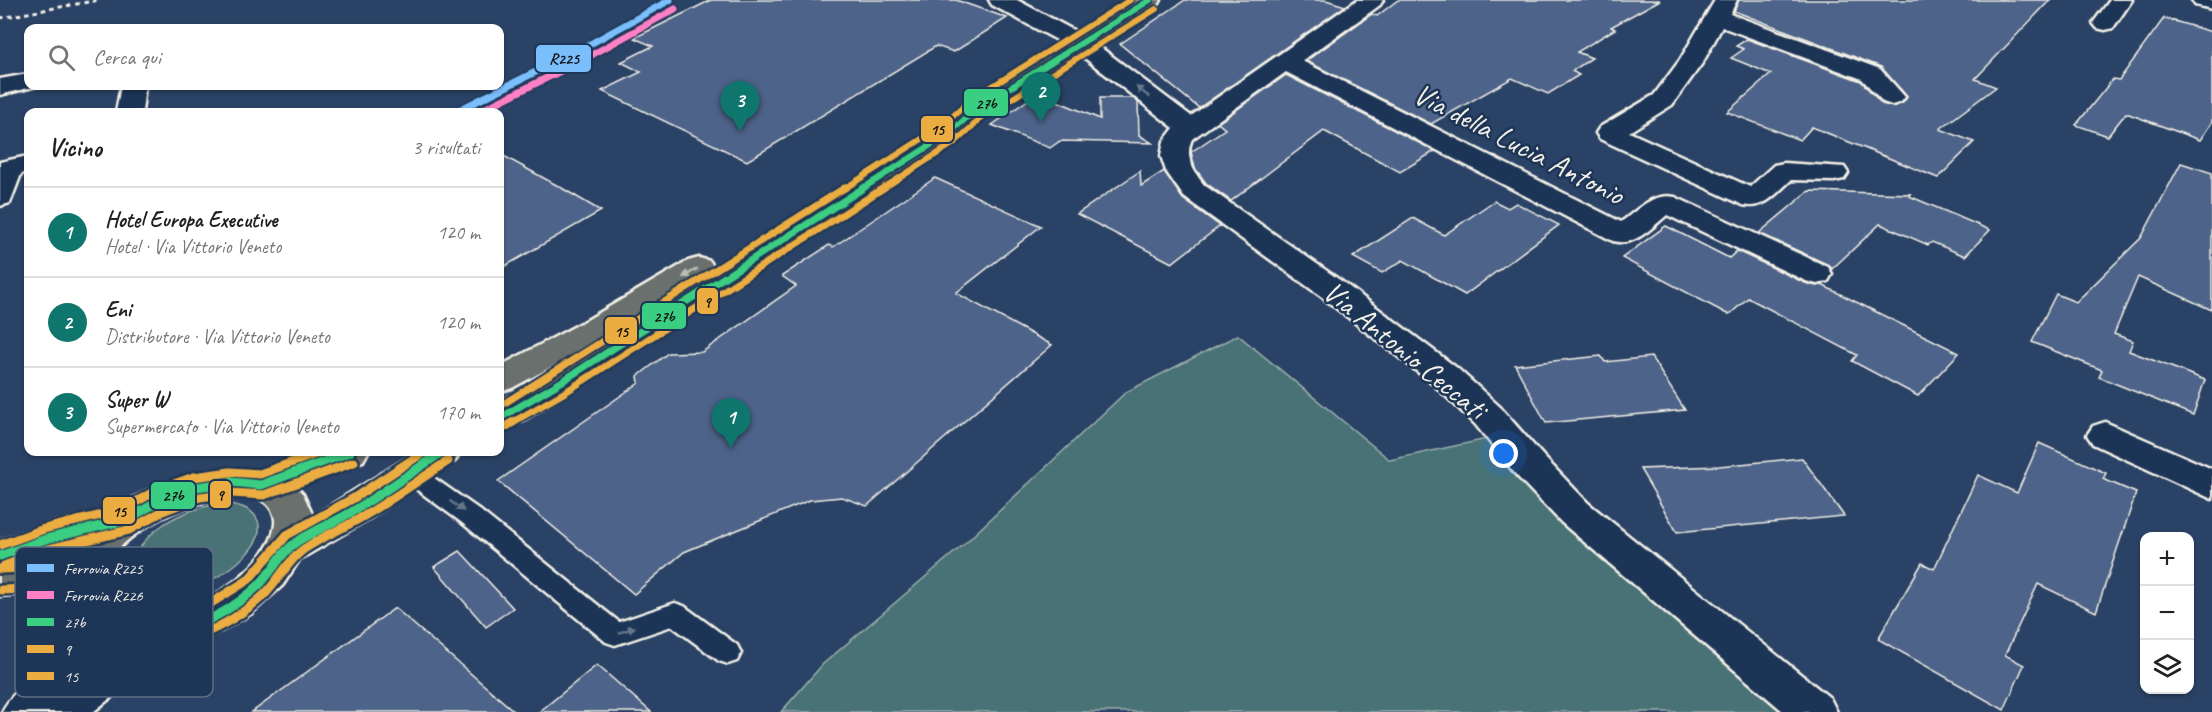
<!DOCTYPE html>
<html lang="it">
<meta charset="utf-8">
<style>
:root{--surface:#fff;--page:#f2f2f2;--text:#222;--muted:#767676;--line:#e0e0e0;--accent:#0f766e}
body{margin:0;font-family:Caveat,sans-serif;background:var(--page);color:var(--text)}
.controls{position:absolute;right:18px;bottom:18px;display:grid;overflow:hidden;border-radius:12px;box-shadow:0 2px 4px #0004}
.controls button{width:54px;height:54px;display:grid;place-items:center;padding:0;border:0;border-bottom:2px solid var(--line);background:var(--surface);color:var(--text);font:30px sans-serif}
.you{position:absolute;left:1504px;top:454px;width:21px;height:21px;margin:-15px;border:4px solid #fff;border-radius:50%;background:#1a73e8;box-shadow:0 0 0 9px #1a73e833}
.badge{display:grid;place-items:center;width:39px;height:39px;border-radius:50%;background:var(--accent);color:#fff;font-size:20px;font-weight:700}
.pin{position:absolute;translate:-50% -50px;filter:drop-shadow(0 2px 3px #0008)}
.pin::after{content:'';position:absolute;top:32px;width:21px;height:18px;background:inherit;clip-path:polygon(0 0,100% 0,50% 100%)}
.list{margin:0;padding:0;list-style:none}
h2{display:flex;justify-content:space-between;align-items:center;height:78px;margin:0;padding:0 24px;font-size:26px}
h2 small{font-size:20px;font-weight:400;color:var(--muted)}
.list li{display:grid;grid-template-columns:39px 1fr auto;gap:18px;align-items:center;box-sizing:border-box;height:90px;padding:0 24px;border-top:2px solid var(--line)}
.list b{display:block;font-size:22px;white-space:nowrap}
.list p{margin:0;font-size:20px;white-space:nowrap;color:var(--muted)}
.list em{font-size:20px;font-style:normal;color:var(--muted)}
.icon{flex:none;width:33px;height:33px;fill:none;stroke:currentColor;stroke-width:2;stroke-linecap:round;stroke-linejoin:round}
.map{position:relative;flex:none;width:2212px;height:712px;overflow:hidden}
.search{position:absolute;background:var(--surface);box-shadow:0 2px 4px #0004;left:24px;top:24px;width:480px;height:66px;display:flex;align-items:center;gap:15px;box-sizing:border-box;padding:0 21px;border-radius:12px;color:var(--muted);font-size:22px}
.panel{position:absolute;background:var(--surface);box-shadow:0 2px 4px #0004;left:24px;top:108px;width:480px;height:348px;border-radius:12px}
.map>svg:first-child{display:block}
.green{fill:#4a7276;stroke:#9fb2af;stroke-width:1.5}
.building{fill:#4d6489;stroke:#f4f1e8;stroke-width:1.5}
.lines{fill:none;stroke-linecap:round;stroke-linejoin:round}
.service-casing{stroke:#f4f1e8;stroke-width:5}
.minor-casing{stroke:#f4f1e8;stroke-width:5}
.secondary-casing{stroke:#f4f1e8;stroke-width:5}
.primary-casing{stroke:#f4f1e8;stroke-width:5}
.path{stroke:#f4f1e8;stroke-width:3;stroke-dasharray:4.5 4;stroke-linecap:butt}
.service{fill:#1d3557;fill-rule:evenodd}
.minor{fill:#1d3557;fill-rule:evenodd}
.secondary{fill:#1d3557;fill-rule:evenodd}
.primary{fill:#6a706d;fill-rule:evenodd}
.bus-1-far2-casing{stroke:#1d3557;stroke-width:10}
.bus-1-far1-casing{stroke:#1d3557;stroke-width:11}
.bus-1-casing{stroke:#1d3557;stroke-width:14}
.bus-2-far2-casing{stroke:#1d3557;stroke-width:10}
.bus-2-far1-casing{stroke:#1d3557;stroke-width:11}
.bus-2-casing{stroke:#1d3557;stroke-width:14}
.bus-3-far2-casing{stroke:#1d3557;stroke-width:10}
.bus-3-far1-casing{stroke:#1d3557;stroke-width:11}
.bus-3-casing{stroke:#1d3557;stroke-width:14}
.bus-1-far2{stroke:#3ace82;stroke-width:6}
.bus-1-far1{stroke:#3ace82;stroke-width:7}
.bus-1{stroke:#3ace82;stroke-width:9}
.bus-2-far2{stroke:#ebad42;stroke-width:6}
.bus-2-far1{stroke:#ebad42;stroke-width:7}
.bus-2{stroke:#ebad42;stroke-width:9}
.bus-3-far2{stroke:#ebad42;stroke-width:6}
.bus-3-far1{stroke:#ebad42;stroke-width:7}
.bus-3{stroke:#ebad42;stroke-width:9}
.rail-1-casing{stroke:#1d3557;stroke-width:10}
.rail-2-casing{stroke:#1d3557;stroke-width:10}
.rail-1{stroke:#7abffc;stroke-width:7}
.rail-2{stroke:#ff80c5;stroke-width:7}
.oneway{fill:#68778a}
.oneway2{fill:#bdbdb7}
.labels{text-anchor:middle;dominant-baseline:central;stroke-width:5;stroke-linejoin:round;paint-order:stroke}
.street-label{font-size:30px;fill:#f4f1e8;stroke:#1d3557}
.key{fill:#1d3557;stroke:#5e6d82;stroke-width:1.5}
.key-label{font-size:16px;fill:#f4f1e8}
.line-badge{stroke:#1d3557;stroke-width:2}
.pale-badge-label{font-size:16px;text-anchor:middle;font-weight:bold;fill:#111}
</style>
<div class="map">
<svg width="2212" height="712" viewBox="0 0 2212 712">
<rect width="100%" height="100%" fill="#2a4265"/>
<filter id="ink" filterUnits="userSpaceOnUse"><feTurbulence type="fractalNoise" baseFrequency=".0167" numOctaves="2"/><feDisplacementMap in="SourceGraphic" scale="12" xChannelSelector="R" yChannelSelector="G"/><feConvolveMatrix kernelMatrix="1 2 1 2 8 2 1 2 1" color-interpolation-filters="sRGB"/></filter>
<g filter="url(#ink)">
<g class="green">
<polygon points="1238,335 1390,460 1505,435 1825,712 781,712 823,664 963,545 1126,392"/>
<path d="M 224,503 C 269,508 268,537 237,563 C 222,576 204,585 184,590 C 121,607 117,556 164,524 C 182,512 203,506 224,503 Z"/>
</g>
<g class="building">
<polygon points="711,0 956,0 1007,18 954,52 936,46 747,161 602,91 641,72 621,62 653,46 634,38"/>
<polygon points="1185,0 1326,0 1345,6 1199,108 1120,44"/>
<polygon points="1398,0 1660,0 1611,27 1615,29 1577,52 1592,58 1572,71 1579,75 1548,94 1512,78 1431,124 1306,61 1372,14 1377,16"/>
<polygon points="1739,0 2050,0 1975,79 1996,87 1940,129 1974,142 1938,178 1812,127 1800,140 1727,112 1771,74 1731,58 1744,49 1736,46 1747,39 1861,81 1882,104 1893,107 1903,103 1907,97 1881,67 1734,11"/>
<polygon points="2164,18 2212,32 2212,122 2200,140 2126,113 2108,136 2076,125 2113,79 2119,80"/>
<polygon points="1286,75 1435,151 1400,172 1324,131 1231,201 1206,183 1195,168 1191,152 1225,129 1218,123"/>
<polygon points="1038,93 1100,119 1100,98 1133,98 1138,102 1139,135 1152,143 1060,141 1050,148 992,125"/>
<polygon points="500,154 560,187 601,211 500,269"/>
<polygon points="2181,163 2212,173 2212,310 2138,277 2114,334 2133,341 2129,351 2205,380 2193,415 2099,377 2102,370 2032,342 2056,294 2076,302 2141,238"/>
<polygon points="1140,171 1141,186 1164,171 1183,199 1220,226 1172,263 1077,214"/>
<polygon points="935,178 1041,226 956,293 1052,345 867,506 842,497 810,500 684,552 634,594 498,481 639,383 638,376 668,353 702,352 796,286 782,276 829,245 833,247"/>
<polygon points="1809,191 1911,194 1909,196 1990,230 1965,256 1932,242 1928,245 1880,224 1832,269 1829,265 1759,233"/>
<polygon points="1494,201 1508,208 1516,203 1559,225 1465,295 1403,260 1382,273 1353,257 1413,218 1444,235"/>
<polygon points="1666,226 1729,258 1737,251 1805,283 1816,286 1822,285 1959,353 1918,396 1852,361 1857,355 1748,298 1729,315 1622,258"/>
<polygon points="1601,356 1605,362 1651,357 1685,410 1546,423 1515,365"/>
<polygon points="2039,443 2106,473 2103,479 2136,493 2096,612 2038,584 2005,655 2024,665 2004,710 1878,639 1922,563 1934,569 1978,475 2017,493"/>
<polygon points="1802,458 1844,516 1677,532 1640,469 1719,466"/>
<polygon points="460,551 513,608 486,627 434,567"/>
<polygon points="395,608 515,712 252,712"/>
<polygon points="597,665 651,712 539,712"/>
</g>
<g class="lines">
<g class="service-casing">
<polygon id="service" points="409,463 417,466 477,508 619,622 675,603 684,606 737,645 741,653 737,661 728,664 719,661 672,626 615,645 606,642 461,522 401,478 397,472 401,466"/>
</g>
<g class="minor-casing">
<g id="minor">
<path d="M 989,0 L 1017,0 L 1088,38 L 1191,116 L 1357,0 L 1383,0 L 1380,5 L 1302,61 L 1621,222 C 1638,210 1653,192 1675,197 L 1828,267 L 1832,274 L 1828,281 L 1817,284 L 1806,281 L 1667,215 C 1651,228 1635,247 1613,241 L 1286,72 L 1192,139 C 1184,157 1193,171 1204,185 L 1344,283 L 1457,368 L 1499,406 L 1543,456 L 1588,503 L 1830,698 L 1837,712 L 1784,712 L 1562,523 L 1517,476 L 1475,424 L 1433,384 L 1322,297 L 1184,197 L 1166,171 L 1161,156 L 1164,141 L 1174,128 L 1072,48 L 992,5 Z"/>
<path d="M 1715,0 L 1737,0 L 1730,14 L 1880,69 L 1905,97 L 1901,102 L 1892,105 L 1883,102 L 1862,79 L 1722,27 L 1703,62 L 1672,105 L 1629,132 L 1750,187 L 1774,165 L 1784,163 L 1844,167 L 1848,173 L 1844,179 L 1834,181 L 1791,180 C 1776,193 1765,210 1743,205 L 1600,139 L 1596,133 L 1600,127 L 1654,95 L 1680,60 Z"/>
<polygon points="2110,0 2132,0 2113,28 2105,30 2097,28 2093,23"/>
<polygon points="2192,0 2212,0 2212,9 2195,5"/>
<polygon points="28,74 28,86 37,86 0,95 0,79"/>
<polygon points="121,86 145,86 142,112 116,112"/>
<polygon points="28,156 28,172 21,174 10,203 0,206 0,162"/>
<polygon points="2105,422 2212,469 2212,499 2093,444 2087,435 2093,426"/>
</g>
</g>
<g class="secondary-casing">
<path id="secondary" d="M 85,611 L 99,616 L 105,628 L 85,668 L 143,624 L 158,618 L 173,624 L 179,636 L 173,648 L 93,712 L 2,712 C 10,695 24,686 35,672 C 49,655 60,635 71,616 Z"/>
</g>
<g class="primary-casing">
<g id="primary">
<polygon points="1134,0 1161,0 1158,5 987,113 957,140 573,390 512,427 500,430 500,402 615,332 512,388 500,392 500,366 587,320 688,261 699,258 710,261 714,268 712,271 939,128 969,103"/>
<path d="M 313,452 L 368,452 L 363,461 L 296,487 L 303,494 L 313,516 L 416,452 L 460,452 L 455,461 L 372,517 L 300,559 L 283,585 L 252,613 L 221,631 L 185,645 L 134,658 L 110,656 L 96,651 L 77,644 L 63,632 L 51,604 L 52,598 L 26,594 L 0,596 L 0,540 L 46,524 L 115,508 L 148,490 L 196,475 L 231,468 L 260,471 ZM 231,496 C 240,496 250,496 259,499 C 269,503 276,513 275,524 C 270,577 157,638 108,620 C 103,618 98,613 93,609 C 87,595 94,577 103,566 C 136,524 180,505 231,496 ZM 72,548 L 61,566 L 27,562 Z"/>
</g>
</g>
<polyline class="path" points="0,18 99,0"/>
<use href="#service" class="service"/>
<use href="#minor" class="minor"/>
<use href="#secondary" class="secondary"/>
<use href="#primary" class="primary"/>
<g class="bus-1-far2-casing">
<polyline id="bus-1-far2" points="862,189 948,134 978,108 1150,0"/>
</g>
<g class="bus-1-far1-casing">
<polyline id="bus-1-far1" points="500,418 561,382 865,187"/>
</g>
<g class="bus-1-casing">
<g id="bus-1">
<polyline points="0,556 46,539 126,520 161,500 197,487 231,482 261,485 350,452"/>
<path d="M 72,584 C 69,608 75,626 100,634 C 153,651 220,622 259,585 C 273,571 281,552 298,541 C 318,529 339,520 358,508 C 387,490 414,471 442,452"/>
</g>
</g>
<g class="bus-2-far2-casing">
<polyline id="bus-2-far2" points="882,189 954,143 984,116 1156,9"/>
</g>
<g class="bus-2-far1-casing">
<polyline id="bus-2-far1" points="513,422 567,391 885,187"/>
</g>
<g class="bus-2-casing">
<g id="bus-2">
<polyline points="505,427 515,421"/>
<polyline points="4,566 49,549 129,530 165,510 200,497 231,493 264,495 354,462"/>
<path d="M 1,590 L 26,589 L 60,593 C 58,616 70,634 92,642 C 149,663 222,634 265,594 C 279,580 288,560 304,549 C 323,536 344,528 364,516 C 393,499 420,479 448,461"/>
</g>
</g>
<g class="bus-3-far2-casing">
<polyline id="bus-3-far2" points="844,189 942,126 972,99 1130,0"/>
</g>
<g class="bus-3-far1-casing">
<polyline id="bus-3-far1" points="500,406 846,187"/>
</g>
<g class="bus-3-casing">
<g id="bus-3">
<polyline points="0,545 44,529 122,510 157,490 194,477 230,472 260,474 321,452"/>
<polyline points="0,569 26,568 75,574 82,582 82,608 94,622 113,629 135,629 160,624 208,605 248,580 287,535 354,498 424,452"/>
</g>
</g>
<use href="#bus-1-far2" class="bus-1-far2"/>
<use href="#bus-1-far1" class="bus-1-far1"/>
<use href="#bus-1" class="bus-1"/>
<use href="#bus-2-far2" class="bus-2-far2"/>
<use href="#bus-2-far1" class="bus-2-far1"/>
<use href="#bus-2" class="bus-2"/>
<use href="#bus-3-far2" class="bus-3-far2"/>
<use href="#bus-3-far1" class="bus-3-far1"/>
<use href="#bus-3" class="bus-3"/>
<g class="rail-1-casing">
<polyline id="rail-1" points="455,112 572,54 670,0"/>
</g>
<g class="rail-2-casing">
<polyline id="rail-2" points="478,112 577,63 675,9"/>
</g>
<use href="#rail-1" class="rail-1"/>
<use href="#rail-2" class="rail-2"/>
</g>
<defs><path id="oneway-solid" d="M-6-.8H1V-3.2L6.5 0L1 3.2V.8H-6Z" transform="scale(1.5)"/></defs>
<g class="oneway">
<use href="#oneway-solid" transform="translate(1143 92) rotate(-142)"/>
<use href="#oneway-solid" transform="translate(457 506) rotate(36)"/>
<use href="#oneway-solid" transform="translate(627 630) rotate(-19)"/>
</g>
<use class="oneway2" href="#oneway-solid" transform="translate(690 273) rotate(149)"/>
</g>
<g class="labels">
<g class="street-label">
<text transform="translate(1519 144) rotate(27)">Via della Lucia Antonio</text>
<text transform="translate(1405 350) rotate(39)">Via Antonio Ceccati</text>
</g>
</g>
<rect x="15" y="547" width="198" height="150" rx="9" class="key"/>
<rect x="27" y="564" width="27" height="8" fill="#7abffc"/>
<rect x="27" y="591" width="27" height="8" fill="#ff80c5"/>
<rect x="27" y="618" width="27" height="8" fill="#3ace82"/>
<rect x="27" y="645" width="27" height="8" fill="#ebad42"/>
<rect x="27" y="672" width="27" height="8" fill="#ebad42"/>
<g class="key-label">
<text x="64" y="574">Ferrovia R225</text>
<text x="64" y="601">Ferrovia R226</text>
<text x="64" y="628">27b</text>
<text x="64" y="655">9</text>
<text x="64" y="682">15</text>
</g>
<g class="line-badge">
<rect x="535" y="44" width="57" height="29" rx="6" fill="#7abffc"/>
<rect x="963" y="88" width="46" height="29" rx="6" fill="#3ace82"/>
<rect x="920" y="115" width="34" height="28" rx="6" fill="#ebad42"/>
<rect x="696" y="287" width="23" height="28" rx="6" fill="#ebad42"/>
<rect x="641" y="302" width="46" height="28" rx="6" fill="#3ace82"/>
<rect x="604" y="316" width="34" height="29" rx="6" fill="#ebad42"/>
<rect x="209" y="480" width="23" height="29" rx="6" fill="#ebad42"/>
<rect x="150" y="481" width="46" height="29" rx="6" fill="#3ace82"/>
<rect x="102" y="496" width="34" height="29" rx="6" fill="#ebad42"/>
</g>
<g class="pale-badge-label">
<text x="564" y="64">R225</text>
<text x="986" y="109">27b</text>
<text x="937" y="135">15</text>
<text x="707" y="307">9</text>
<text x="664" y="322">27b</text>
<text x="621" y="337">15</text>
<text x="220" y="500">9</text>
<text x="173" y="501">27b</text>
<text x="119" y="517">15</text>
</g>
</svg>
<div class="controls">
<button>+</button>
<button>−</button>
<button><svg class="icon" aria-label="layers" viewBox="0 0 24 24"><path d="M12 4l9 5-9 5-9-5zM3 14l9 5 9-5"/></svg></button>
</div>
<div class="you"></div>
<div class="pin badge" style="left:731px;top:448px">1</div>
<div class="pin badge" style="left:1041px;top:122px">2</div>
<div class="pin badge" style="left:740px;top:131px">3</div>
<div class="search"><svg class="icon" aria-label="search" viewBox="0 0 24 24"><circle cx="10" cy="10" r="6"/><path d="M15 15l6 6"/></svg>Cerca qui</div>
<section class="panel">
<h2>Vicino<small>3 risultati</small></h2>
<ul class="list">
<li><span class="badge">1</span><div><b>Hotel Europa Executive</b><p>Hotel · Via Vittorio Veneto</p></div><em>120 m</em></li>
<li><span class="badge">2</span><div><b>Eni</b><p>Distributore · Via Vittorio Veneto</p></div><em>120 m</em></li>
<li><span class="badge">3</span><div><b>Super W</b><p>Supermercato · Via Vittorio Veneto</p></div><em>170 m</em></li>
</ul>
</section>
</div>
